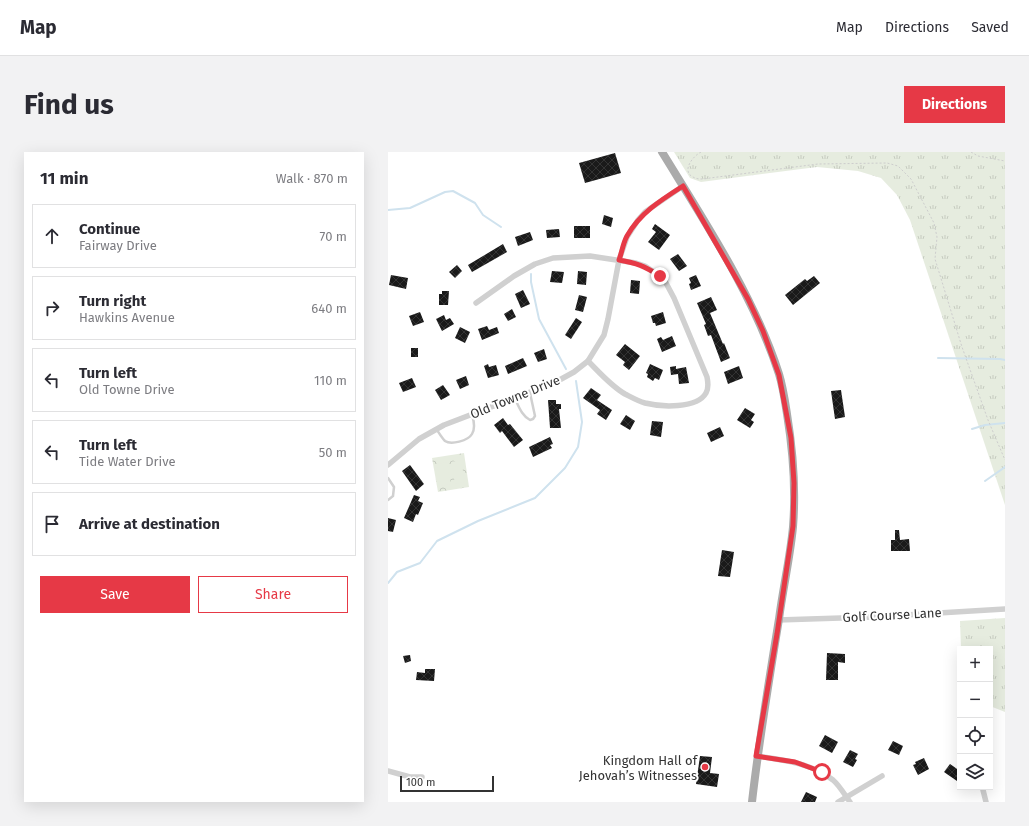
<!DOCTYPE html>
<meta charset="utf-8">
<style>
:root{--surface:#fff;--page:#f2f2f3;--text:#2b2b33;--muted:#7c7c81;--line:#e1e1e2;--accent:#e63946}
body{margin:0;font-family:"Fira Sans",sans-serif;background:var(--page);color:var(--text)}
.controls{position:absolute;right:12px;bottom:12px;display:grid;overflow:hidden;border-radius:0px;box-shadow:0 4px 16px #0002}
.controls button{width:36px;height:36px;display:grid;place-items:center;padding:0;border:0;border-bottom:1px solid var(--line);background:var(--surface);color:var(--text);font:20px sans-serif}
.scale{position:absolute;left:12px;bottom:10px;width:94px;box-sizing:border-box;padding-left:4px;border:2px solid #333;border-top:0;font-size:11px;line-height:14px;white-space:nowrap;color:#333;-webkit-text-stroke:3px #fff;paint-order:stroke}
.stop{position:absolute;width:12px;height:12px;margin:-9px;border:3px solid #e63946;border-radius:50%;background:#fff}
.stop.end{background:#e63946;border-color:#fff;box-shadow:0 1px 4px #0008}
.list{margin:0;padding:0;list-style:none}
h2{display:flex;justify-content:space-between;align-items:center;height:52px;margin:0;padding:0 16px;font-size:17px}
h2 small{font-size:13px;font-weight:400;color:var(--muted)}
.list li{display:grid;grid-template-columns:26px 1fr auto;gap:12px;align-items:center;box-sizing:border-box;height:64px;margin:0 8px 8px;padding:0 8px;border:1px solid var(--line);border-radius:0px}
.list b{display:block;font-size:15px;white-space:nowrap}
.list p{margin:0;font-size:13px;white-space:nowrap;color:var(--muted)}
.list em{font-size:13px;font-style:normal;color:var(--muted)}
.actions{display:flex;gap:8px;padding:12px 16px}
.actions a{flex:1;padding:9px 0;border:1px solid var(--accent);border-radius:0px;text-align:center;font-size:14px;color:var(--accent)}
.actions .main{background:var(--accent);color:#fff}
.icon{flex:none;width:22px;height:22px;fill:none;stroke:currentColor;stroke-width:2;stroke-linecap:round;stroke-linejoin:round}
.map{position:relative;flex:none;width:617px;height:650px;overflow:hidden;border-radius:0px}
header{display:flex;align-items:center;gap:24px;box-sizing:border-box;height:56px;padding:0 20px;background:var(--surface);border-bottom:1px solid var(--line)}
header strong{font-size:19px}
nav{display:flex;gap:22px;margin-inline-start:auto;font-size:14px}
.intro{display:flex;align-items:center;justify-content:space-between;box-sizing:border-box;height:96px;padding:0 24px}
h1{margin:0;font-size:28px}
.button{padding:10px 18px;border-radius:0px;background:var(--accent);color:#fff;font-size:14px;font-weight:700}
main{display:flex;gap:24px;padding:0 24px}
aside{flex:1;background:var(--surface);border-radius:0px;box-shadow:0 4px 16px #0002}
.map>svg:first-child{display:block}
.grass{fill:url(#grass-tufts)}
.forest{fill:url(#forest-crowns)}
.pitch{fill:#e6ecdf}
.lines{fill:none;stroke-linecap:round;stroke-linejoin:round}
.stream{stroke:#cfe2ee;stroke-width:2}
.building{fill:url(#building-cross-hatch)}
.path{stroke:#cdcdcd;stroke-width:1;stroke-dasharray:2 2;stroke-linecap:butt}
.service{stroke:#d0d0d0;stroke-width:2.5}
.minor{stroke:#d0d0d0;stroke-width:5.5}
.primary{stroke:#ababab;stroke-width:8}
.route{stroke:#e63946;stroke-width:5}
.poi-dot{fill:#e63946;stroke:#fff;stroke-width:1.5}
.labels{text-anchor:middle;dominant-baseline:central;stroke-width:4;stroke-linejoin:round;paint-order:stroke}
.street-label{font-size:13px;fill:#333;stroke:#fff}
.poi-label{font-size:13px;fill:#333;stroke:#fff;text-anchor:end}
</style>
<header>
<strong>Map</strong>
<nav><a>Map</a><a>Directions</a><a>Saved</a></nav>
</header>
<div class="intro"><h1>Find us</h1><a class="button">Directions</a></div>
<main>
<aside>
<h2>11 min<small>Walk · 870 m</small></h2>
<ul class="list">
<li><svg class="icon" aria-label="ahead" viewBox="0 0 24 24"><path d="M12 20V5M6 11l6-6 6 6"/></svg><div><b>Continue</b><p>Fairway Drive</p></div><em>70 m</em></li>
<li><svg class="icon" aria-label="right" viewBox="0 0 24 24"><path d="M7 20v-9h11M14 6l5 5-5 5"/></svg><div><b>Turn right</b><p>Hawkins Avenue</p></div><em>640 m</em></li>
<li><svg class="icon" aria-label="left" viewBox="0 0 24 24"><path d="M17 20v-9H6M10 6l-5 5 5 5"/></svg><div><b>Turn left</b><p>Old Towne Drive</p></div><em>110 m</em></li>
<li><svg class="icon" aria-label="left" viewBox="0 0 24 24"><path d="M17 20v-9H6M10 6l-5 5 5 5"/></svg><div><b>Turn left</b><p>Tide Water Drive</p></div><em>50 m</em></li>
<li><svg class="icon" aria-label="arrive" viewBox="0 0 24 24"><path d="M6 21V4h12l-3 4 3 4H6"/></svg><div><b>Arrive at destination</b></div></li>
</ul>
<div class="actions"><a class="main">Save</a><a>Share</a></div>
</aside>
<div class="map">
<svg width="617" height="650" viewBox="0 0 617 650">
<defs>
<pattern id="grass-tufts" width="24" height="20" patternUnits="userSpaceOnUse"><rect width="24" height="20" fill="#e6ecdf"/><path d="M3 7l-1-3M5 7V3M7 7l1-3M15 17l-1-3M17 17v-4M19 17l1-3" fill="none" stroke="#c6cbc0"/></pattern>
<pattern id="forest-crowns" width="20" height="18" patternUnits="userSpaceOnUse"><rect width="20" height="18" fill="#e6ecdf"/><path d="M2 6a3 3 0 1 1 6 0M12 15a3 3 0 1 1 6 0" fill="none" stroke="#c6cbc0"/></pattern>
<pattern id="building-cross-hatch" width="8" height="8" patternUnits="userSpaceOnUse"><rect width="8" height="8" fill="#1a1a1a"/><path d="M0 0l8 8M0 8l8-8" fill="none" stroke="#333"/></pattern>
</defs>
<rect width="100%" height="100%" fill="#fff"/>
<g class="grass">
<polygon points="286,0 617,0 617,353 522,68 509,43 493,26 470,19 429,15 313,30 302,26"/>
<polygon points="617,466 617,560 602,554 602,497 573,497 572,469"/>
</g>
<polygon class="forest" points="76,301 81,335 50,340 44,306"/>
<g class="pitch">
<polygon points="73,308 77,330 67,332 63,310"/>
<polygon points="59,310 63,332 53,334 49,312"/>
</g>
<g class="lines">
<g class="stream">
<polyline points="0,58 22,56 57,40 65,39 87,51 95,63 113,75"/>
<polyline points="143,122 143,130 151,167 178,217"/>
<polyline points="550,206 612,207 617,208"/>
<polyline points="584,277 597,273 617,271"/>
<polyline points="597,329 617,315"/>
<polyline points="0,431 9,420 32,411 49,389 90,369 147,346 177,316 190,295 194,270 188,229"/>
</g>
</g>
<g class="building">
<polygon points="227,1 233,21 197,31 191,11"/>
<polygon points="216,63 225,66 223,75 214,72"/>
<polygon points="267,72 282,83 271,98 260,90 268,80 264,77"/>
<rect x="186" y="74" width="16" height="12"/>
<polygon points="171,77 172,85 159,86 158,78"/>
<polygon points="142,80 145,88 130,94 127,85"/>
<polygon points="115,92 119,100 84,120 80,113"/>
<polygon points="290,102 299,114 291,119 282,107"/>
<polygon points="69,113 74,119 67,126 61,120"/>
<polygon points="164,119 176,120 174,131 162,130"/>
<polygon points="190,119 199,120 198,133 189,132"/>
<polygon points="3,123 20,126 18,137 1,133"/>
<polygon points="308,123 313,134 303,138 301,132 303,131 301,126"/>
<polygon points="426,124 432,131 405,153 397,143 417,127 419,129"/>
<polygon points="243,128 252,129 251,142 242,141"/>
<polygon points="135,138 142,152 133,156 127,142"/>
<polygon points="54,139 61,139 60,153 51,153 51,142 54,142"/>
<polygon points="191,143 199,145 195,160 187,158"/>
<polygon points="323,145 329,158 322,161 335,192 336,191 342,206 333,210 323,183 320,184 316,173 318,172 309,151"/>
<polygon points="124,157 128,165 120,169 116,162"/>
<polygon points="32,160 36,170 25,174 21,164"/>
<polygon points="275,160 278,171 268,174 267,171 265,171 263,164"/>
<polygon points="56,163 58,168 62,166 66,172 54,179 48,167"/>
<polygon points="188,166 194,170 183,187 177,183"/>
<polygon points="99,174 101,178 109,175 111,181 94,188 90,177"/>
<polygon points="72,175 82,180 77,191 67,186"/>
<polygon points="284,184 288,194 274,200 269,187 273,185 275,188"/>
<polygon points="237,192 252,204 241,218 235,213 237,210 228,203"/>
<rect x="23" y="196" width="7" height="9"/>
<polygon points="156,197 159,207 150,210 146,201"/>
<polygon points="135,206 139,214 120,222 117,214"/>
<polygon points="100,212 101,215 108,213 111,223 100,226 96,214"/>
<polygon points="262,212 275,218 271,228 267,226 265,229 259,225 260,222 258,221"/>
<polygon points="288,214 288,217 298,215 301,231 291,232 290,222 283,223 282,215"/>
<polygon points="351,214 355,226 340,232 336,220"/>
<polygon points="78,224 81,233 72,237 68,228"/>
<polygon points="24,226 28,235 15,240 11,231"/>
<polygon points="55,233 62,243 53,248 47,238"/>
<polygon points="203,236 213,243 209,248 224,258 218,268 209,262 212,258 195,246"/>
<polygon points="453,238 457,265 447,267 443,239"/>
<polygon points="160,248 168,248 168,252 173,252 173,257 171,257 173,276 162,276"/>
<polygon points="357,256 367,262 363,268 366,270 362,276 349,268"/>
<polygon points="238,263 247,269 242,278 232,272"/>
<polygon points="115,266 120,273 122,272 135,288 126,295 114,279 112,281 106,273"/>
<polygon points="264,269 275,270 273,285 262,283"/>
<polygon points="332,275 336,284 323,290 319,281"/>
<polygon points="162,285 165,292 162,293 164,296 145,305 141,295"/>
<polygon points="22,313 36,332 28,339 14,319"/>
<polygon points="26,343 32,345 30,349 35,351 30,363 28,362 25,370 16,366"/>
<polygon points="0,366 8,368 5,380 0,379"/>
<polygon points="507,378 511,378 512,388 521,387 522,399 503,399 503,388 507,388"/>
<polygon points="334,398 346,400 342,425 330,424"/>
<polygon points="439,501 457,502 457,511 450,510 450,528 438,528"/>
<polygon points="22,503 23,509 17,511 15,504"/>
<polygon points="37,517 47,517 46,529 28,528 29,520 37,521"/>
<polygon points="437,583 450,590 444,601 431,594"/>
<polygon points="505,589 515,594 511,603 500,598"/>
<polygon points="462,598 470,602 467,607 469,608 465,615 455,610"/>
<polygon points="312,604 324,605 322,621 331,622 329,635 308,632"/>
<polygon points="536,606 541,617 530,623 525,613 528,612 527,610"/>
<polygon points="562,612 572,619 572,624 569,629 556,620"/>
<polygon points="418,640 429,645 427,650 413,650"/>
</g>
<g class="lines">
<g class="path">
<path d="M 313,0 C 305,4 293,19 305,25 C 310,28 316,27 322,26 L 430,12 L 499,11 L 510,14 L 523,27 L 546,71 L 549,85 L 547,107 L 551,120 L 574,195 L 600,268 L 617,308"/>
<polyline points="583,0 590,4 617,9"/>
</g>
<g class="service">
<path d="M 127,247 C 131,255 134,264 142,268 L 145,267 L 147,264 L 142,241"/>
<path d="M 49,278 C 51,281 54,286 57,289 C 63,293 80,289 84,282 C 87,277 86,269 84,263"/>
<polyline points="0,326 6,335 5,344 0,348"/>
</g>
<g class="minor">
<path d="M 88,151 L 126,124 L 147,112 L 165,106 L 202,104 L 248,111 L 257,114 L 272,124 L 278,131 L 286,146 L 319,225 C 320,230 321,236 318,241 C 309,257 273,255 257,251 C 250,249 243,245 237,242 C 223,234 211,220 200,209"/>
<polyline points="0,313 31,287 56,273 166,231 186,220 200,209 216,183 220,167 231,108 239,85 250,68 257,60 295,34"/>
<polyline points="390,468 484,465 617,457"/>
<path d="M 369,604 C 395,608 423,611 445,628 C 451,633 457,643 462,650"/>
<polyline points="0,619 22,625 34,625"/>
<polyline points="595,638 598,650"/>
<polyline points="450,650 494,624"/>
</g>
<path class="primary" d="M 274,0 C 317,70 366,144 391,222 C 395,235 397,249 399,262 C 405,299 408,337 405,375 C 402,406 395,436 391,467 C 381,528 371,588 364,650"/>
</g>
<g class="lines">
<path class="route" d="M 272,124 C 256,114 249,111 231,108 C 234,100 235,91 239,84 C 252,61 273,48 295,34 L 360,147 L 375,179 L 391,223 L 403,286 L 406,331 L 405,374 L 389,482 L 368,604 L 407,610 L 434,620"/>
</g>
<circle class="poi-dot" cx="317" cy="615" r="4"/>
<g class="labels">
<g class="street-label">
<text transform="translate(127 245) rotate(-22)">Old Towne Drive</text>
<text transform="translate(504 463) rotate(-3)">Golf Course Lane</text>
</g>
<g class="poi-label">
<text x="309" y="608">Kingdom Hall of<tspan x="309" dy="15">Jehovah’s Witnesses</tspan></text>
</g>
</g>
</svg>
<div class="controls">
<button>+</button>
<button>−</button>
<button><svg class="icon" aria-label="locate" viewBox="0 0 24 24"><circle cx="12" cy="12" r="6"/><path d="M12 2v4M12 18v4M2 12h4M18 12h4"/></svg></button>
<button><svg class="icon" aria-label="layers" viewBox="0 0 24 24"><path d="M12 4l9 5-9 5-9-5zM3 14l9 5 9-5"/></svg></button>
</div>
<div class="scale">100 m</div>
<div class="stop" style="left:434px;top:620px"></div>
<div class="stop end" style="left:272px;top:124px"></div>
</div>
</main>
